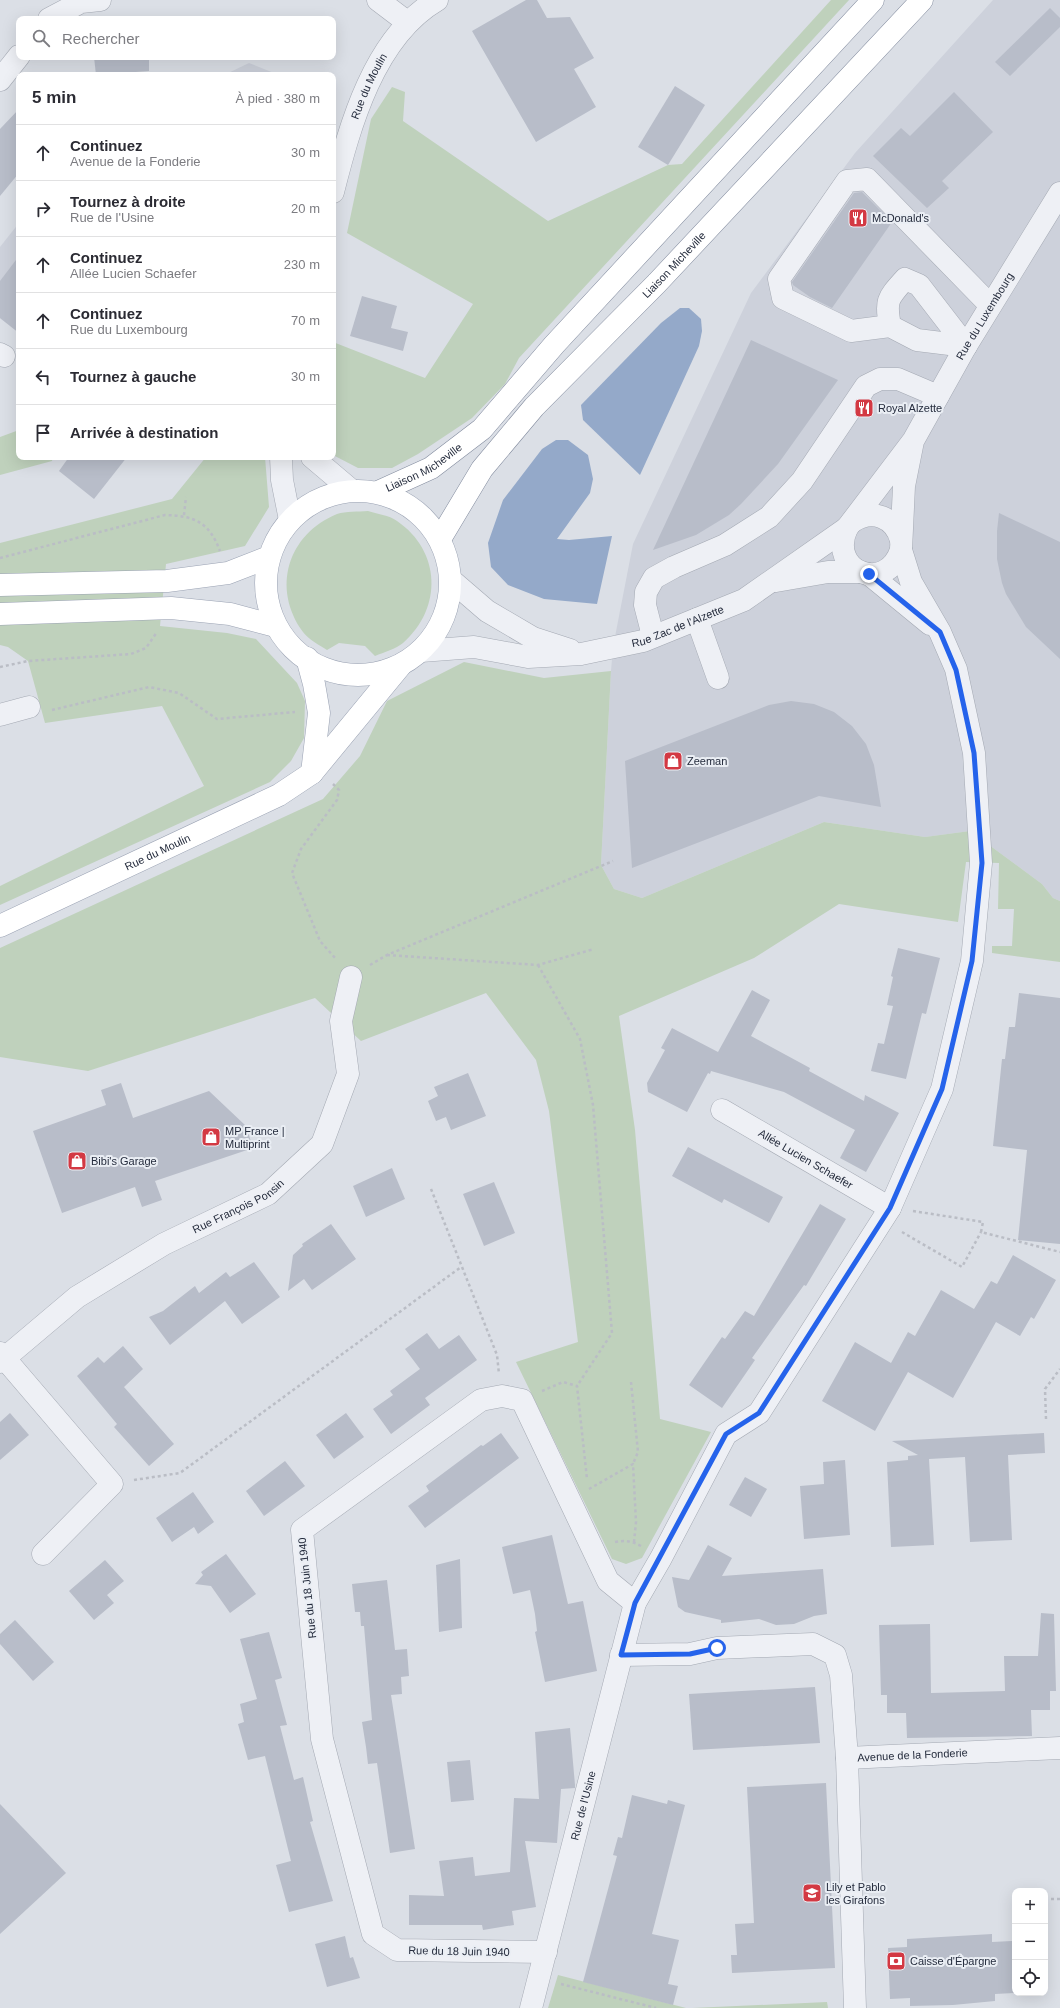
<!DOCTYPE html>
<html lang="fr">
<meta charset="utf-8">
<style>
:root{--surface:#fff;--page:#f2f2f3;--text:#2b2b33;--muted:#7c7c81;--line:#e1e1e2}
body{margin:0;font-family:Arial,sans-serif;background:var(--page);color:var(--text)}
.controls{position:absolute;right:12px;bottom:12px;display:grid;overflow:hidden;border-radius:8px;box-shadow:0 4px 16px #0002}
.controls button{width:36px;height:36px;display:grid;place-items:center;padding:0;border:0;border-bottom:1px solid var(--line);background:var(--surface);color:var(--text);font:20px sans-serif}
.stop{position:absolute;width:12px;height:12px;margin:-9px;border:3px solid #2563eb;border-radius:50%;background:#fff}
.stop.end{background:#2563eb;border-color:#fff;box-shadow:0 1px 4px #0008}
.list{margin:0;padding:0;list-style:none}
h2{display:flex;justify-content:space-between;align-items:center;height:52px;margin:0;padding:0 16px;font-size:17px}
h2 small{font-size:13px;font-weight:400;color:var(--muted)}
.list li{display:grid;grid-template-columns:26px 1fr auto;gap:12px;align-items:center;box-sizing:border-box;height:56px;padding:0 16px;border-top:1px solid var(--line)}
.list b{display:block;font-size:15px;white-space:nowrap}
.list p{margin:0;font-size:13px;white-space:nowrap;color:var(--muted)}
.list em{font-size:13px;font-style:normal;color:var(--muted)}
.icon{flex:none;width:22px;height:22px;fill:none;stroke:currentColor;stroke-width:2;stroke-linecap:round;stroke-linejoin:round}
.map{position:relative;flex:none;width:1060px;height:2008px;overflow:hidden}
.search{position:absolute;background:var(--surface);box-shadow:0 4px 16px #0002;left:16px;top:16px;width:320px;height:44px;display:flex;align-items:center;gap:10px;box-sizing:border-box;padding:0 14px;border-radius:8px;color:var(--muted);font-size:15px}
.panel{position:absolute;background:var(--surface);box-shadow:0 4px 16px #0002;left:16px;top:72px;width:320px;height:388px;border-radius:8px}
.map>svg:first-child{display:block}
.built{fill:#cdd1db}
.green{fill:#bfd1bc}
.water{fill:#94a9c9}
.building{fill:#b8bdc9}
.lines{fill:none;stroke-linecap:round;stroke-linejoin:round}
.minor-casing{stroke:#a4a9b3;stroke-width:23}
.major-casing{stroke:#9aa2b3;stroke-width:23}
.highway-casing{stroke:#828b9e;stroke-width:23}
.path{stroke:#babdc5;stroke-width:2.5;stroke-dasharray:3 3;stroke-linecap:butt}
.minor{stroke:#eef0f5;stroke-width:22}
.major{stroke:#fff;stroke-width:22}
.highway{stroke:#fff;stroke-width:22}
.route{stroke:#2563eb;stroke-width:5}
.labels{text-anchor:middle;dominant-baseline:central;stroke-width:4;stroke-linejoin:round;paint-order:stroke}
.street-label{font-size:11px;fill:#252c3d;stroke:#eaeef4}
.poi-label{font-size:11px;fill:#252c3d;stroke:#eaeef4;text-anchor:start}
</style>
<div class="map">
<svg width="1060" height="2008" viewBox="0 0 1060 2008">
<rect width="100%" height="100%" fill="#dbdfe6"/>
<g class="built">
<polygon points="993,0 1060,0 1060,901 1053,898 1042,884 970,831 925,837 824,822 642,898 614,889 601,865 611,671 613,647 633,544 751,293 855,153"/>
<polygon points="249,63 279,75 224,75"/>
<polygon points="19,223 19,333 0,318 0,247"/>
</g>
<g class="green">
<polygon points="831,0 849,0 519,358 505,384 472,418 418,454 392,468 358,468 333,455 333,342 425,378 473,304 347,233 371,119 392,87 405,92 403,121 548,221 668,165 682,164"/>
<polygon points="19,430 19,457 53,457 52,461 0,475 0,437"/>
<polygon points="206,457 265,457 269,507 245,546 166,564 160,626 227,633 256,639 297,683 305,701 304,738 291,761 270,782 0,905 0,886 204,786 162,706 45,723 28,661 8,647 0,645 0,543 172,499"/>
<path d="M 368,511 C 377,514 389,515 397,521 C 441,551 443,608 403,643 C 396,649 384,652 375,656 L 365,646 L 339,643 L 327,650 C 319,645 308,639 303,632 C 271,588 288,534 337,514 C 346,511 358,512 368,511 Z"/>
<polygon points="464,662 544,678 611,671 601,865 614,889 642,898 824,822 925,837 970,831 1042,884 1053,898 1060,901 1060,962 992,953 992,946 1012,946 1014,909 998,909 999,863 966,862 958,922 839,904 754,958 619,1016 635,1130 660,1419 711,1432 642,1558 626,1564 612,1559 516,1362 578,1342 549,1111 536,1060 486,993 361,1041 315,998 88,1071 0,1057 0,948 323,799 360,756 387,701"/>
<polygon points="558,1975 686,2008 548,2008"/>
<polygon points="827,2002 828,2008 692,2008"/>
</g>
<g class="water">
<polygon points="680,308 689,308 701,319 702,331 699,346 640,475 583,420 581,405 661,323"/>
<polygon points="556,440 568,440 588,455 593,479 590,493 557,539 569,540 612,536 597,604 544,599 508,585 491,567 488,543 503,500 542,449"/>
</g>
<g class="building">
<polygon points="526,0 537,0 547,18 570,17 594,58 574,69 596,107 536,142 472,31"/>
<polygon points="1050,8 1060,18 1060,27 1010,76 995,62"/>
<polygon points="94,57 149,57 149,71 96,75"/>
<polygon points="675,86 705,105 668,165 638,147"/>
<polygon points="954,92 993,132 942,181 949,188 927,208 873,156 901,128 910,136"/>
<polygon points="19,109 19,173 0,196 0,129"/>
<polygon points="862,192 892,222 832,308 810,297 793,285 792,282 854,193"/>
<polygon points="19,256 19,333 0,318 0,281"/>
<polygon points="362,296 397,306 391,328 408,332 403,351 350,336"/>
<polygon points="751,340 838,380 778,464 741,504 729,515 696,535 653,550"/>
<polygon points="69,457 127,457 94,499 59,471"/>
<polygon points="999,513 1060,542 1060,659 1026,627 1006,594 1002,583 997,559 997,531"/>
<polygon points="791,701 814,704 834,712 852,726 866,744 874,765 881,807 819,796 632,868 625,761 769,705"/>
<polygon points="898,948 940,958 926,1014 922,1013 906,1079 871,1071 878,1043 884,1044 893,1006 887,1005 893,977 891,976"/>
<polygon points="752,990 770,1000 751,1036 810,1068 809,1071 864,1101 865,1095 899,1113 866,1172 840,1158 855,1130 784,1092 711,1071 710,1074 708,1073 687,1112 648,1092 647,1083 665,1050 661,1048 672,1028 718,1052"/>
<polygon points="1019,993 1060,998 1060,1244 1018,1240 1027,1150 993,1146 1002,1059 1005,1059 1009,1027 1015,1027"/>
<polygon points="468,1073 486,1116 451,1130 446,1117 436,1121 428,1101 438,1096 434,1087"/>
<polygon points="121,1083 133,1118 209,1091 246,1126 253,1148 155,1181 162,1200 142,1207 135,1187 62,1213 33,1131 106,1105 101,1090"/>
<polygon points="688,1147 783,1197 769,1223 724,1199 722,1203 672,1176"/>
<polygon points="392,1168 405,1199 366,1217 353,1186"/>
<polygon points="494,1182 515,1233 484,1246 463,1194"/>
<polygon points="820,1204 846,1219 806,1286 804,1285 752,1358 755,1360 722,1408 689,1385 722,1337 725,1339 745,1311 754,1316"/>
<polygon points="331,1224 356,1259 312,1290 304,1279 288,1291 293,1255 303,1246 302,1244"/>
<polygon points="1013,1255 1056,1280 1034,1319 1031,1317 1020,1336 996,1322 953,1398 908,1372 875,1431 822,1401 855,1342 891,1363 908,1332 915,1336 941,1290 974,1309 991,1281 997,1284"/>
<polygon points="254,1262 280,1297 242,1324 225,1301 170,1345 149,1317 163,1311 195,1286 199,1293 226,1272 230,1277"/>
<polygon points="427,1333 439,1349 459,1335 477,1360 425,1398 430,1405 391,1434 373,1409 393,1395 390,1391 420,1369 405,1349"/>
<polygon points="123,1346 143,1369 124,1387 174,1444 149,1466 114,1427 117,1424 77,1376 98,1357 104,1363"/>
<polygon points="10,1413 29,1435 0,1460 0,1422"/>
<polygon points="346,1413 364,1437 334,1459 316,1435"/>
<polygon points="501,1433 519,1458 425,1528 408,1506 429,1491 426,1486 481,1445 483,1446"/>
<polygon points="1044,1433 1045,1453 1008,1455 1012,1540 970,1542 965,1457 929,1459 934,1545 891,1547 887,1462 908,1460 908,1456 918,1455 892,1441"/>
<polygon points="845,1460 850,1535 804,1539 800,1486 824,1484 823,1462"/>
<polygon points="285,1461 305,1486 264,1516 246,1491"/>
<polygon points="745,1477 767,1489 751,1517 729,1505"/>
<polygon points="193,1492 214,1522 198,1534 194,1527 172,1542 156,1518"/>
<polygon points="552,1535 568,1604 583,1601 597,1671 545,1682 535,1632 537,1631 535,1614 530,1590 513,1594 502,1547"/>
<polygon points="708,1545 732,1558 722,1576 823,1569 827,1614 814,1616 794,1624 776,1625 759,1619 721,1623 721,1620 685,1612 678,1607 672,1577 689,1580"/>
<polygon points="226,1554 256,1594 230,1613 211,1586 195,1584 203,1575 201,1572"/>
<polygon points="460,1559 462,1628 439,1632 436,1565"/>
<polygon points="105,1560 124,1581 107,1595 114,1603 94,1620 69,1591"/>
<polygon points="387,1580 395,1650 407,1649 409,1676 401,1677 402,1694 391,1695 415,1849 390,1853 377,1763 368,1764 366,1747 362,1722 372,1720 364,1626 361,1626 360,1612 355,1612 352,1584"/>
<polygon points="1041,1613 1054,1614 1056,1691 1050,1691 1050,1710 1031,1710 1032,1736 907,1738 906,1713 887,1713 887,1695 881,1695 879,1625 930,1624 931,1693 1005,1691 1004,1656 1038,1656"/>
<polygon points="15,1620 54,1662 33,1681 0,1644 0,1634"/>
<polygon points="269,1632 282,1678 275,1680 287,1725 280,1726 294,1780 303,1777 313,1821 310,1822 333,1901 289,1912 276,1865 291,1861 265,1756 248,1760 238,1724 244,1722 240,1704 257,1699 240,1639"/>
<polygon points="815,1687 820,1743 693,1750 689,1694"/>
<polygon points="570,1728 575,1785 575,1788 561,1789 557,1843 525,1841 536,1907 512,1911 514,1925 501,1927 483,1930 482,1925 409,1925 409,1895 444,1896 439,1861 473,1857 475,1876 510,1872 514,1798 539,1799 535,1732"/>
<polygon points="470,1760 474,1800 451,1802 447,1762"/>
<polygon points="826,1783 835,1968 732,1973 731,1955 737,1955 735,1924 754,1923 747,1787"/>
<polygon points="632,1795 667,1804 668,1800 685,1805 652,1934 679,1940 668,1984 678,1986 673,2005 583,1982 617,1856 613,1855 618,1837 622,1838"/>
<polygon points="0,1804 66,1873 0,1934"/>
<polygon points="992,1934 992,1942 1012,1941 1014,1993 995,1994 995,2001 953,2005 910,2006 910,1998 890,1999 888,1948 907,1947 907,1939"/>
<polygon points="345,1936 350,1958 353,1957 360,1978 327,1987 315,1944"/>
</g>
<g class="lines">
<g class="minor-casing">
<g id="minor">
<polyline points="378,0 407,22"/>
<polyline points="49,19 81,2 100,0"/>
<polyline points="0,80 19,56"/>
<path id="s1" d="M 333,192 C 350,125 374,37 437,0"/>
<path d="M 890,326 C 885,300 888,298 905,279 L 919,285 L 966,346 L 917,340 L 890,326 L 851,331 L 783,298 L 779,279 L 847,181 L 867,179 L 990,305"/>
<polyline points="0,354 4,356"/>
<path id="s2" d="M 913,441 L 904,486 L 901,550 C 886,595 827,571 847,528 L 913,441 L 966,346 L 1060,193"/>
<polyline points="281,457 282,480 290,520"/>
<polyline points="312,457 351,490"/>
<path d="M 852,522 C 872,508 895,517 901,540"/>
<polyline points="869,574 930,624"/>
<polyline points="451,580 487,611 533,638 570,650"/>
<polyline points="776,581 828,572 860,572"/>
<polyline points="697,619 718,678"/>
<polyline points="653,636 645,605 646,592 654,578 674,567 725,545 769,517 802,481 866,386 880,379 898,379 938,396"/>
<path id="s3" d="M 421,651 L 474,647 L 528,657 L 581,654 L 643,641 L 744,600 L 847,528"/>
<polyline points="0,715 29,707"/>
<path id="s4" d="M 722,1110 L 890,1208"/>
<polyline points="0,1353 112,1484 43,1554"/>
<path id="s5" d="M 0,1362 L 77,1297 L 164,1244 L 268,1194 L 322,1144 L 348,1074 L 341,1021 L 351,977"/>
<path id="s6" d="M 621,1655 L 690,1654 L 717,1648 L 813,1644 L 835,1655 L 841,1675 L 847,1758 L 1060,1748"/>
<polyline points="847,1758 855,2008"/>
<polyline points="546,1952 397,1950 373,1934 322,1739 302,1530 481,1400 502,1396 522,1400 608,1581 635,1603"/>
<path id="s7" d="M 531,2008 L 635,1603 L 661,1558 L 726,1434 L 759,1413 L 890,1208 L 942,1089 L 972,961 L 981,863 L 974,753 L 956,669 L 940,632 L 911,582 L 901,550"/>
</g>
</g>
<g class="major-casing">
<g id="major">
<circle cx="358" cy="583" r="92"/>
<polyline points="0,585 167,581 228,573 269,557"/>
<polyline points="0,614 171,608 230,614 276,626"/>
<polyline points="307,658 314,684 319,713 312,773"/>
<path id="s8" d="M 0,926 L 279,795 L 312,773 L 401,665"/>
</g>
</g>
<g class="highway-casing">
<g id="highway">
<path id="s9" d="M 378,492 L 431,468 L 482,429 L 554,345 L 873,0"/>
<path id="s10" d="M 440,539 L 482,469 L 534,407 L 657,283 L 922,0"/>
</g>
</g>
<g class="path">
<polyline points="184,515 186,497"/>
<path d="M 0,558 L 165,515 C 195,516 209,522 220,551"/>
<polyline points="0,667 28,661 131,654 146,648 157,632"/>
<polyline points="52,710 149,687 179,693 217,719 295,712"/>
<polyline points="333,784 339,790 337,800 301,849 292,873 320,941 336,959"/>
<polyline points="387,955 538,965 594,949"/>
<polyline points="370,965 387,955 613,861"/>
<polyline points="538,965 580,1039 593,1105 612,1333 577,1386"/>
<polyline points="431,1189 497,1355 499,1374"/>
<polyline points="913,1211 983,1222 981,1232 1060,1252"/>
<polyline points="902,1232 962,1267 981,1232"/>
<polyline points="631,1382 638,1452 633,1464"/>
<polyline points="542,1391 563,1382 577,1386 587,1479"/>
<polyline points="1046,1419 1045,1389 1060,1369"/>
<polyline points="134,1480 180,1473 461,1267"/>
<polyline points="589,1489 633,1464 636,1522 634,1542"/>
<path d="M 615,1542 C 625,1540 632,1541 641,1546"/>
<polyline points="1045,1899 1060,1899"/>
<polyline points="561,1984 656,2008"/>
<polyline points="1020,1993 1020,1994"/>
</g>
<use href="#minor" class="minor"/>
<use href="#major" class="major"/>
<use href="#highway" class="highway"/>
</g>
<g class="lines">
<polyline class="route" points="717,1648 690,1654 621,1655 635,1603 726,1434 759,1413 890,1208 942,1089 972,961 982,863 974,753 956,670 940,632 869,574"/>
</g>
<defs>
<g id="restaurant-square" transform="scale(1)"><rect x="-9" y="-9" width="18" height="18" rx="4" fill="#d33943" stroke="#eaeef4"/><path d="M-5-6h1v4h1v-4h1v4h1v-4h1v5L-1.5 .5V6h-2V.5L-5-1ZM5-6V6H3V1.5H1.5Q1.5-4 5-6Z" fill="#fff"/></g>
<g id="shop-square" transform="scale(1)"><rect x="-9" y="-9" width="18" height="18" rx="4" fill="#d33943" stroke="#eaeef4"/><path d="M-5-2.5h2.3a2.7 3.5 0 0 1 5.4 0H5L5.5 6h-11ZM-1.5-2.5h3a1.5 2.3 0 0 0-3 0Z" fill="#fff"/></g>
<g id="school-square" transform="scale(1)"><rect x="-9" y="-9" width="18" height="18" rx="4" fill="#d33943" stroke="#eaeef4"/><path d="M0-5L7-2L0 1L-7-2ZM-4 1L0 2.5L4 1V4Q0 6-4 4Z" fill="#fff"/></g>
<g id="bank-square" transform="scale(1)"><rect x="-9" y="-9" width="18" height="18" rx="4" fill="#d33943" stroke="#eaeef4"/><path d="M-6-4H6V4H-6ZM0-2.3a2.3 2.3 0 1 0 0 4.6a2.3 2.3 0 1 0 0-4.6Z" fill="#fff"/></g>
</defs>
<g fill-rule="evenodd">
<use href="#restaurant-square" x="858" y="218"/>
<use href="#restaurant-square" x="864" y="408"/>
<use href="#shop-square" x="673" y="761"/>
<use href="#shop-square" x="211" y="1137"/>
<use href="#shop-square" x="77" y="1161"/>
<use href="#school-square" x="812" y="1893"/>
<use href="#bank-square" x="896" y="1961"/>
</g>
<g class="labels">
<g class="street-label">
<text stroke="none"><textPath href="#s1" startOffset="112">Rue du Moulin</textPath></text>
<text stroke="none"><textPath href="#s10" startOffset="362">Liaison Micheville</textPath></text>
<text stroke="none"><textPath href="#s2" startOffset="467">Rue du Luxembourg</textPath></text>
<text stroke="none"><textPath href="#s9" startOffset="52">Liaison Micheville</textPath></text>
<text stroke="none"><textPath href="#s3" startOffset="262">Rue Zac de l'Alzette</textPath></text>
<text stroke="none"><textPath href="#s8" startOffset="174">Rue du Moulin</textPath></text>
<text stroke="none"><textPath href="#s4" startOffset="97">Allée Lucien Schaefer</textPath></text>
<text stroke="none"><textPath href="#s5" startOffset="286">Rue François Ponsin</textPath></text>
<text transform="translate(307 1588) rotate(-96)">Rue du 18 Juin 1940</text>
<text stroke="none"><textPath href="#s6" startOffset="387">Avenue de la Fonderie</textPath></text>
<text stroke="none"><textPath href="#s7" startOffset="209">Rue de l'Usine</textPath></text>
<text transform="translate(459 1951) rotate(1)">Rue du 18 Juin 1940</text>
</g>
<g class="poi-label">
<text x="872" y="218">McDonald's</text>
<text x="878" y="408">Royal Alzette</text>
<text x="687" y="761">Zeeman</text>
<text x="225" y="1131">MP France |<tspan x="225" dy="13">Multiprint</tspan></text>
<text x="91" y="1161">Bibi's Garage</text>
<text x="826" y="1887">Lily et Pablo<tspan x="826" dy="13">les Girafons</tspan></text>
<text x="910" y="1961">Caisse d'Épargne</text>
</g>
</g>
</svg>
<div class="controls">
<button>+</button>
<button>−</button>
<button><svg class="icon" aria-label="locate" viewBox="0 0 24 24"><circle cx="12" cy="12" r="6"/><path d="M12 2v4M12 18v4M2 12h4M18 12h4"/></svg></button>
</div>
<div class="stop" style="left:717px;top:1648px"></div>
<div class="stop end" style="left:869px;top:574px"></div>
<div class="search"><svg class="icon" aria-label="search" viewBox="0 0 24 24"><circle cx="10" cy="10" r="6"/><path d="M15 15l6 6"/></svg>Rechercher</div>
<section class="panel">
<h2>5 min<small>À pied · 380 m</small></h2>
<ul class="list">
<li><svg class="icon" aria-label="ahead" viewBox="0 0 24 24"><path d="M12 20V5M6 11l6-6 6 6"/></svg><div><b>Continuez</b><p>Avenue de la Fonderie</p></div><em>30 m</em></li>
<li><svg class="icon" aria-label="right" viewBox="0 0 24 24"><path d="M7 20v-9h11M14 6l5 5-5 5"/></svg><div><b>Tournez à droite</b><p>Rue de l'Usine</p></div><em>20 m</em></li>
<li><svg class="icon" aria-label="ahead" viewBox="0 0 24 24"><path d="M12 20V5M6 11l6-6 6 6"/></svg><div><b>Continuez</b><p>Allée Lucien Schaefer</p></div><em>230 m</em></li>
<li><svg class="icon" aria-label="ahead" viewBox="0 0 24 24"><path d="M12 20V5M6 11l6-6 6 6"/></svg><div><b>Continuez</b><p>Rue du Luxembourg</p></div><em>70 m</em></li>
<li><svg class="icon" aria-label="left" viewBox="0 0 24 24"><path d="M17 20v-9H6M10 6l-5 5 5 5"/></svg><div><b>Tournez à gauche</b></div><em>30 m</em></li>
<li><svg class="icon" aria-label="arrive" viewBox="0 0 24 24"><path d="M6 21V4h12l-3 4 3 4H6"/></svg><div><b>Arrivée à destination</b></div></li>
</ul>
</section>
</div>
